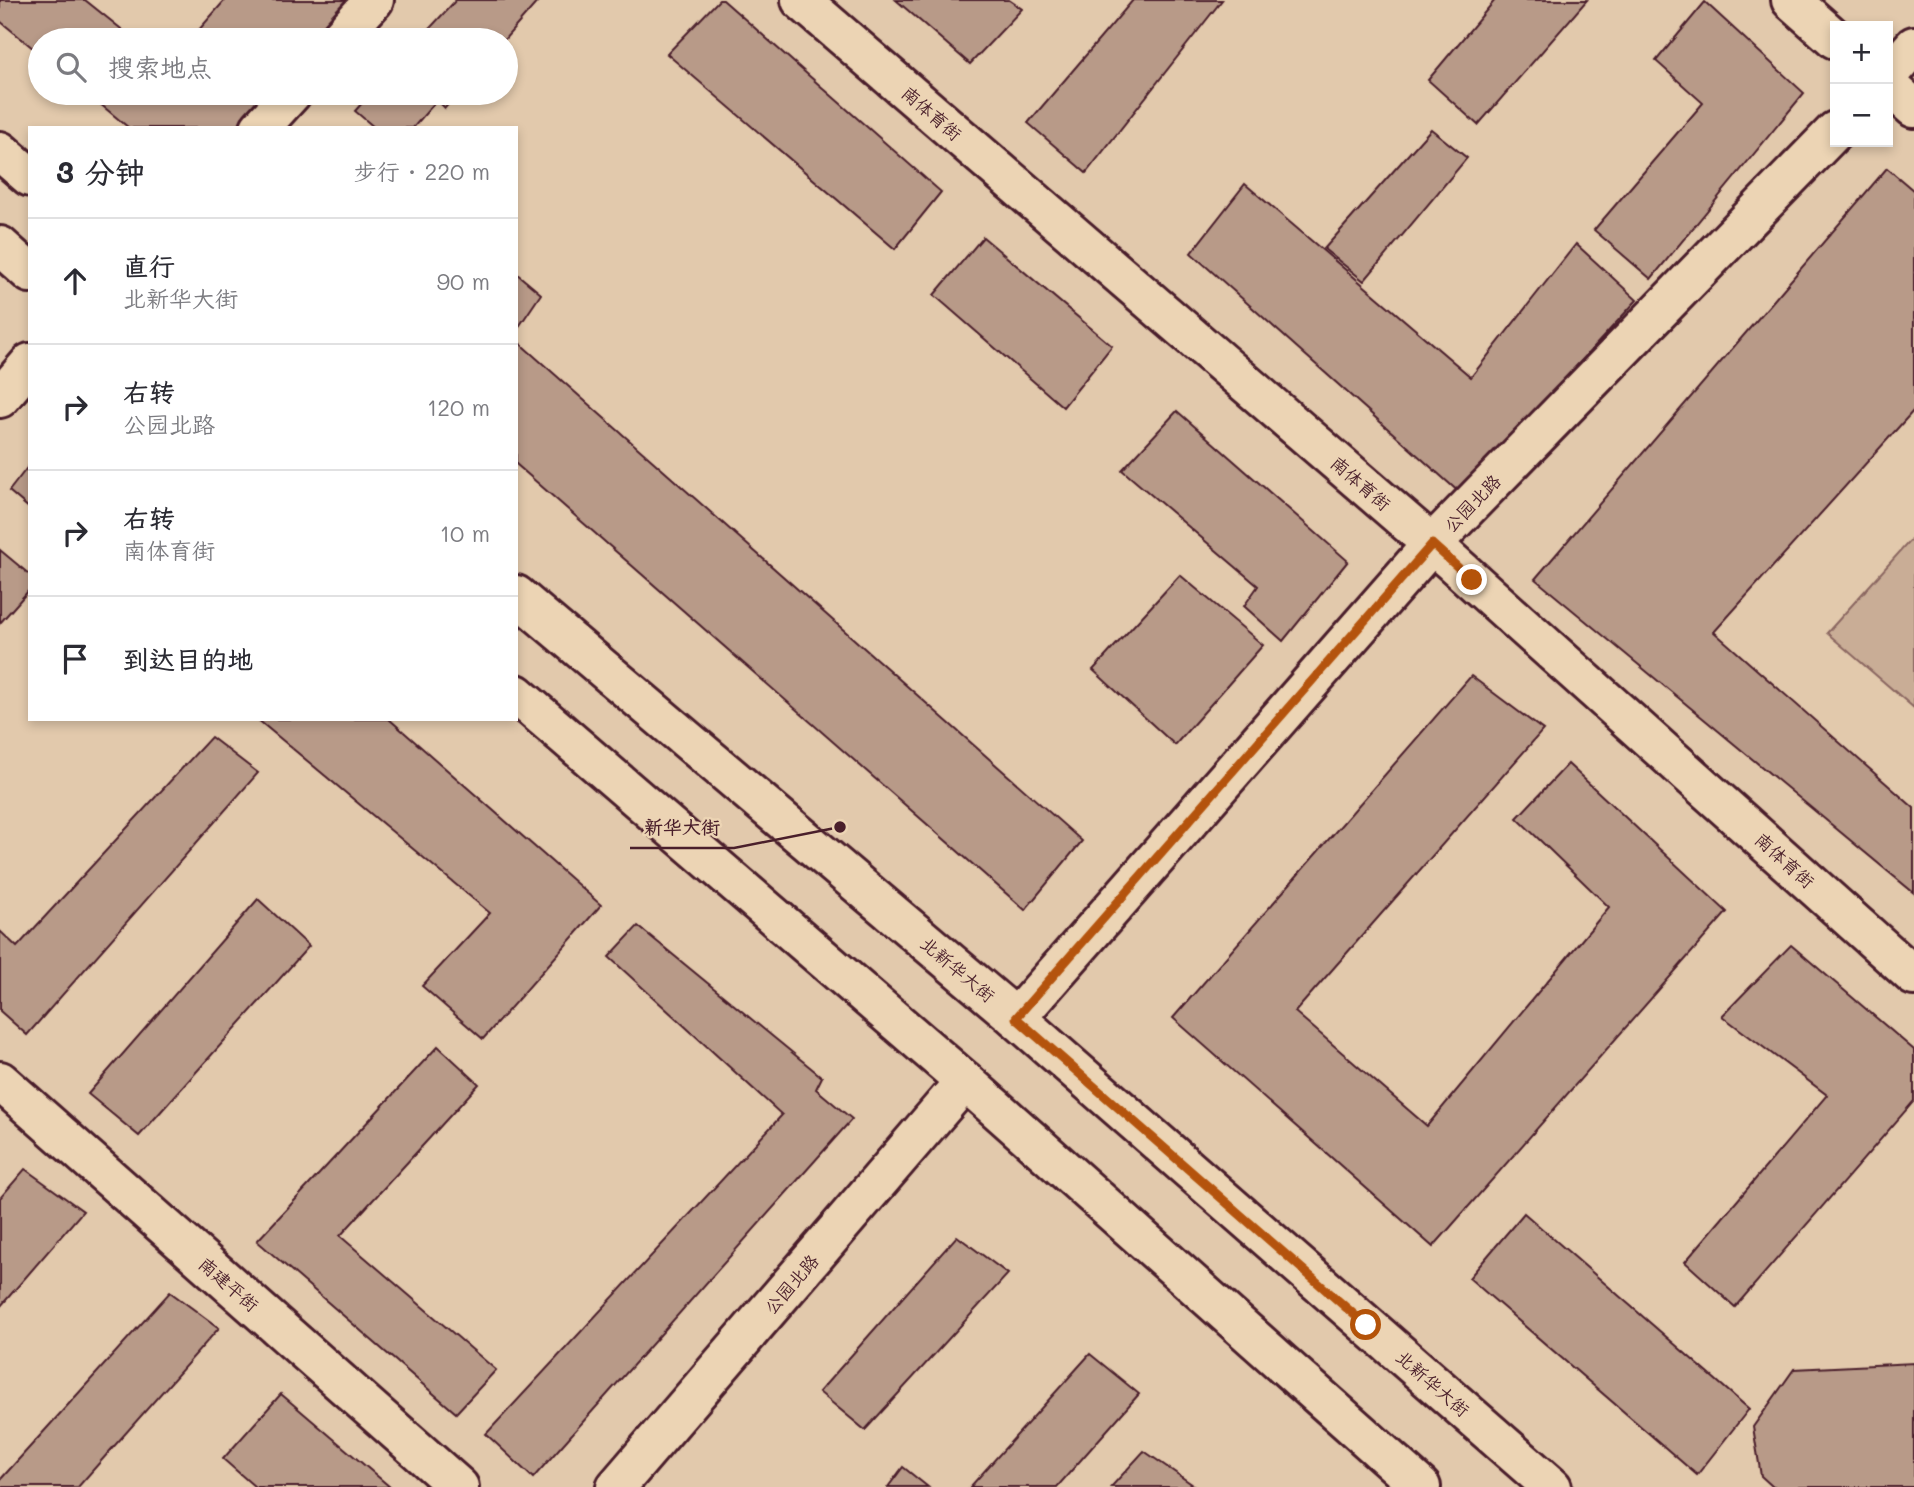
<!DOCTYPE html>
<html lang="zh">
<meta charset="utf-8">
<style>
:root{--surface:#fff;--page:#f7f7f7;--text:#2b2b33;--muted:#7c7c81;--line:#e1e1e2}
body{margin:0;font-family:Mali,"LXGW WenKai TC",sans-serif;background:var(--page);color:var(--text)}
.controls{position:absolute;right:21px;top:21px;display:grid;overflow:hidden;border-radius:0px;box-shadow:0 4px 10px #0003}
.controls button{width:63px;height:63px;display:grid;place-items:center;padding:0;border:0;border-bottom:2px solid var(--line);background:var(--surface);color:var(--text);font:35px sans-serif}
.stop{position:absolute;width:21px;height:21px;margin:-16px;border:5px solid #b45309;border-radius:50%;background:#fff}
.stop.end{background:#b45309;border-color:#fff;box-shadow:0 2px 7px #0008}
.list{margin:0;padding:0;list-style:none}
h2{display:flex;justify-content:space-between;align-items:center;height:91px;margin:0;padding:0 28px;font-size:30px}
h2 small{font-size:23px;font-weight:400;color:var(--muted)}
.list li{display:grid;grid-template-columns:46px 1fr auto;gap:21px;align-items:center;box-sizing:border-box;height:126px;padding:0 28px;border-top:2px solid var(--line)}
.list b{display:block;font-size:26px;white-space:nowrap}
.list p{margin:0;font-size:23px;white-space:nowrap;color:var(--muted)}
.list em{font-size:23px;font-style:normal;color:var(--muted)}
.icon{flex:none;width:38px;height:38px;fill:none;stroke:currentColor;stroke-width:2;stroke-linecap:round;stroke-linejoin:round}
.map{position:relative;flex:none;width:1914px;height:1487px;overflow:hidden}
.search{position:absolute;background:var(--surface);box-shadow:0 4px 10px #0003;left:28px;top:28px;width:490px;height:77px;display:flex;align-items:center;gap:18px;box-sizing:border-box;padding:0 24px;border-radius:38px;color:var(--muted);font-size:26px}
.panel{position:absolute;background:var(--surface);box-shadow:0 4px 10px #0003;left:28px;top:126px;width:490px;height:595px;border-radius:0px}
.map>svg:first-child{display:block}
.green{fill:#c9ad96;stroke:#8a6660;stroke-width:2}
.building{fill:#b89a88;stroke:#4a1f2b;stroke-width:2}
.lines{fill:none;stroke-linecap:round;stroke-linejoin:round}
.street-casing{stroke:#4a1f2b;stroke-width:44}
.primary-casing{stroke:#4a1f2b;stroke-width:44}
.street{stroke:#ecd4b4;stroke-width:38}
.primary{stroke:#ecd4b4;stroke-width:38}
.route{stroke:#b45309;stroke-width:9}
.labels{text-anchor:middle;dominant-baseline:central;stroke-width:5;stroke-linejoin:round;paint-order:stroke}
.street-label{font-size:18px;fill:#4a1f2b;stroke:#ecd4b4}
.leader{fill:none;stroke:#4a1f2b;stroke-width:2.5}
.callout-dot{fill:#4a1f2b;stroke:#ecd4b4;stroke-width:2.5}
.callout-label{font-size:19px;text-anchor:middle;font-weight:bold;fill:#4a1f2b;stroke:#ecd4b4;stroke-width:5;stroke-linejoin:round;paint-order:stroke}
</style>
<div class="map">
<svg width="1914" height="1487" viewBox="0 0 1914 1487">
<rect width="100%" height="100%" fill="#e2c9ac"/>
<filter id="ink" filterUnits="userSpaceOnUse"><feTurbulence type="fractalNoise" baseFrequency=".0143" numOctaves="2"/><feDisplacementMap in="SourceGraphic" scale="14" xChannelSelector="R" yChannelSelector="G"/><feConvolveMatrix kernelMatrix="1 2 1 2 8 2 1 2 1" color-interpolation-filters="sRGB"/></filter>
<g filter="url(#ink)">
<polygon class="green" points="1914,536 1914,708 1827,633"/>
<g class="building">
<polygon points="0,0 85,0 135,40 40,40 40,54 0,21"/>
<polygon points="225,0 348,0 313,40 190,40"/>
<polygon points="456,0 539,0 504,40 419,40"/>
<polygon points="719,0 723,0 941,192 895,249 667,54"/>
<polygon points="896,0 1009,0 1022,9 970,64"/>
<polygon points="1133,0 1222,0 1086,173 1028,123"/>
<polygon points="1495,0 1587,0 1478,125 1428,80"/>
<polygon points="1705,2 1804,93 1651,279 1594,230 1703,103 1656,61"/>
<polygon points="87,93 267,93 237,128 129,128"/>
<polygon points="371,93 458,93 445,108 437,100 413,128 375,128 355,111"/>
<polygon points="1431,129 1467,158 1364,281 1324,249"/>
<polygon points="1887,168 1914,191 1914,410 1714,632 1914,808 1914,893 1535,579"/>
<polygon points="1245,184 1471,377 1576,244 1637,300 1460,493 1191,253"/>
<polygon points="983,237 1112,346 1063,407 934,295"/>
<polygon points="516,273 541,294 516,331"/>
<polygon points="516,340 1082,841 1025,910 516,464"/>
<polygon points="1177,411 1348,561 1283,641 1244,606 1258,586 1122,470"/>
<polygon points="30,464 30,509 9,491"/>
<polygon points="0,550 30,575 30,589 0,623"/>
<polygon points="1180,575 1263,645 1175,745 1093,670"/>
<polygon points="1471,676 1543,730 1295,1012 1427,1126 1609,907 1517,818 1568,764 1727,912 1433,1247 1173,1018"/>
<polygon points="257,719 389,719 601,905 483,1039 422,986 490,913"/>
<polygon points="211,737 258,773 27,1035 0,1011 0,931 17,947"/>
<polygon points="258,899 309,946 139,1136 88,1094"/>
<polygon points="638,926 822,1077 816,1089 852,1119 533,1478 486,1434 782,1115 609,957"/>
<polygon points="1791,945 1914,1050 1914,1101 1735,1307 1685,1262 1827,1095 1722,1016"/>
<polygon points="438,1046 479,1084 340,1236 496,1370 456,1413 257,1241"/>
<polygon points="25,1169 83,1211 0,1307 0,1198"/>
<polygon points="1524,1213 1749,1409 1697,1475 1469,1278"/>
<polygon points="957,1236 1008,1274 865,1430 819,1392"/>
<polygon points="170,1292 219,1328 78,1487 0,1487 0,1480"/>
<polygon points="1090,1354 1139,1394 1057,1487 970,1487"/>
<polygon points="1914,1363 1914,1487 1773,1487 1761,1476 1753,1427 1794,1369"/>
<polygon points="281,1394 390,1487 255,1487 223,1459"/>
<polygon points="1144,1451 1196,1487 1111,1487"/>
<polygon points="903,1467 928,1487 888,1487"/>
</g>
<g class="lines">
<g class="street-casing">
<g id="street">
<polyline points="801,0 1432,544 1914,976"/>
<polyline points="1791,0 1835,39"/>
<polyline points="338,40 374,0"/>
<polyline points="1888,76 1914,46"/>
<polyline points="1888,85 1914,108"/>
<polyline points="260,128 292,93"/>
<polyline points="0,398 30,363"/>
<polyline points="1016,1018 1432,544 1835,131"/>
<polyline points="0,1081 459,1487"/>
<polyline points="616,1487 965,1081"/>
</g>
</g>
<g class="primary-casing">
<g id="primary">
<polyline points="0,151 30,177"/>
<polyline points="0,246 30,273"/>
<polyline points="516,595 1016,1018 1552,1487"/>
<polyline points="516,694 965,1081 1421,1487"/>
</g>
</g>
<use href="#street" class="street"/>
<use href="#primary" class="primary"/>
</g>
</g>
<g class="lines" filter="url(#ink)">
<polyline class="route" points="1366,1325 1016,1018 1432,544 1472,580"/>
</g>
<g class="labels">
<g class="street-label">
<text transform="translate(932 113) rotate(41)">南体育街</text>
<text transform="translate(1361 483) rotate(41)">南体育街</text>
<text transform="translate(1472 503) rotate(-46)">公园北路</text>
<text transform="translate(1785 860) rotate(42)">南体育街</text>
<text transform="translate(958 969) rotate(40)">北新华大街</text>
<text transform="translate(229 1284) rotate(41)">南建平街</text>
<text transform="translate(791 1284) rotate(-49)">公园北路</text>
<text transform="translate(1433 1383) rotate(41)">北新华大街</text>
</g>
</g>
<path class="leader" d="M840 827L734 848H630"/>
<circle class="callout-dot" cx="840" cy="827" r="7"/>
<g class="callout-label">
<text x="682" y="834">新华大街</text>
</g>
</svg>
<div class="controls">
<button>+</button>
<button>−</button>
</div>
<div class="stop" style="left:1366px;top:1325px"></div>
<div class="stop end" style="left:1472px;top:580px"></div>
<div class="search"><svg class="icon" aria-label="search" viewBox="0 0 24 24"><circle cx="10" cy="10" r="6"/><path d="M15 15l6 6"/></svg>搜索地点</div>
<section class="panel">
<h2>3 分钟<small>步行 · 220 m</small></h2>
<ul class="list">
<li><svg class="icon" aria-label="ahead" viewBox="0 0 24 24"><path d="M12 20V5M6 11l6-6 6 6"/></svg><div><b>直行</b><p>北新华大街</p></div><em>90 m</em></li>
<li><svg class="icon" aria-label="right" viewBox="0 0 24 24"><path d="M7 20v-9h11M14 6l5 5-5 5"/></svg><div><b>右转</b><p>公园北路</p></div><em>120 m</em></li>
<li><svg class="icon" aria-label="right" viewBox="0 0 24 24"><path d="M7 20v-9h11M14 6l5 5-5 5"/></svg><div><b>右转</b><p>南体育街</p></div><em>10 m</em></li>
<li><svg class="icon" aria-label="arrive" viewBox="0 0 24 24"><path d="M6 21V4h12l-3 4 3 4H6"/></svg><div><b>到达目的地</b></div></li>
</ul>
</section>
</div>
